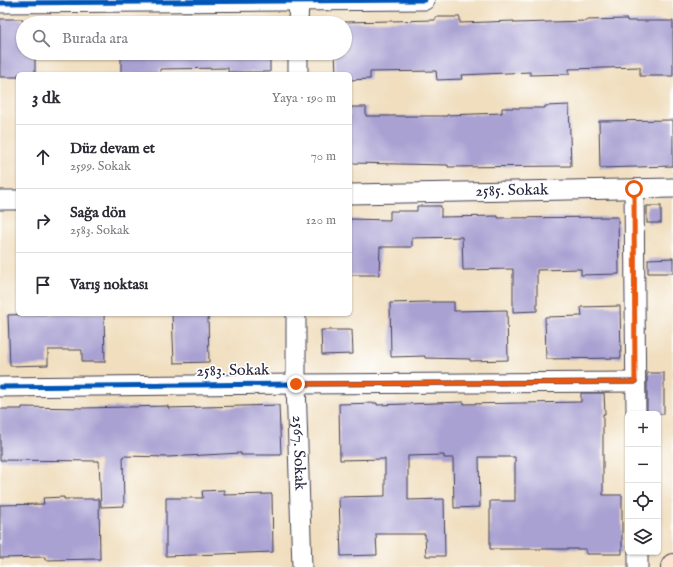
<!DOCTYPE html>
<html lang="tr">
<meta charset="utf-8">
<style>
:root{--surface:#fff;--page:#f2f2f3;--text:#2b2b33;--muted:#7c7c81;--line:#e1e1e2}
body{margin:0;font-family:"IM FELL English",serif;background:var(--page);color:var(--text)}
.controls{position:absolute;right:12px;bottom:12px;display:grid;overflow:hidden;border-radius:6px;box-shadow:0 1px 3px #0004}
.controls button{width:36px;height:36px;display:grid;place-items:center;padding:0;border:0;border-bottom:1px solid var(--line);background:var(--surface);color:var(--text);font:20px sans-serif}
.stop{position:absolute;width:12px;height:12px;margin:-9px;border:3px solid #ea580c;border-radius:50%;background:#fff}
.stop.end{background:#ea580c;border-color:#fff;box-shadow:0 1px 4px #0008}
.list{margin:0;padding:0;list-style:none}
h2{display:flex;justify-content:space-between;align-items:center;height:52px;margin:0;padding:0 16px;font-size:17px}
h2 small{font-size:13px;font-weight:400;color:var(--muted)}
.list li{display:grid;grid-template-columns:26px 1fr auto;gap:12px;align-items:center;box-sizing:border-box;height:64px;padding:0 16px;border-top:1px solid var(--line)}
.list b{display:block;font-size:15px;white-space:nowrap}
.list p{margin:0;font-size:13px;white-space:nowrap;color:var(--muted)}
.list em{font-size:13px;font-style:normal;color:var(--muted)}
.icon{flex:none;width:22px;height:22px;fill:none;stroke:currentColor;stroke-width:2;stroke-linecap:round;stroke-linejoin:round}
.map{position:relative;flex:none;width:673px;height:567px;overflow:hidden}
.search{position:absolute;background:var(--surface);box-shadow:0 1px 3px #0004;left:16px;top:16px;width:336px;height:44px;display:flex;align-items:center;gap:10px;box-sizing:border-box;padding:0 14px;border-radius:22px;color:var(--muted);font-size:15px}
.panel{position:absolute;background:var(--surface);box-shadow:0 1px 3px #0004;left:16px;top:72px;width:336px;height:244px;border-radius:6px}
.map>svg:first-child{display:block}
.building{fill:#a9a1d2}
.lines{fill:none;stroke-linecap:round;stroke-linejoin:round}
.street-casing{stroke:#413e4f;stroke-width:21}
.secondary-casing{stroke:#413e4f;stroke-width:24}
.street{stroke:#fff;stroke-width:19}
.secondary{stroke:#fde4d1;stroke-width:22}
.cycleway-casing{stroke:#fff;stroke-width:8}
.cycleway{stroke:#0057b8;stroke-width:5}
.route{stroke:#ea580c;stroke-width:5}
.labels{text-anchor:middle;dominant-baseline:central;stroke-width:3.5;stroke-linejoin:round;paint-order:stroke}
.street-label{font-size:16px;fill:#22223b;stroke:#fff}
</style>
<div class="map">
<svg width="673" height="567" viewBox="0 0 673 567">
<rect width="100%" height="100%" fill="#fff"/>
<filter id="ink" filterUnits="userSpaceOnUse"><feTurbulence type="fractalNoise" baseFrequency=".025" numOctaves="2"/><feDisplacementMap in="SourceGraphic" scale="8" xChannelSelector="R" yChannelSelector="G"/><feConvolveMatrix kernelMatrix="1 2 1 2 8 2 1 2 1" color-interpolation-filters="sRGB"/></filter>
<filter id="wash" filterUnits="userSpaceOnUse"><feTurbulence type="fractalNoise" baseFrequency=".012" numOctaves="4" result="noise"/><feDisplacementMap in="SourceGraphic" scale="16" xChannelSelector="R" yChannelSelector="G"/><feGaussianBlur stdDeviation="0.9" result="paint"/><feColorMatrix in="noise" values="0 0 0 0 0 0 0 0 0 0 0 0 0 0 0 0 0 1.4 0 .05"/><feComposite in="paint" operator="in"/></filter>
<g filter="url(#wash)">
<rect width="100%" height="100%" fill="#f0debe"/>
<g id="blocks">
<g class="building">
<polygon points="435,17 460,17 460,23 514,21 514,23 587,21 587,20 627,19 627,21 673,21 673,76 640,76 640,67 569,69 569,74 530,75 530,72 461,75 462,79 437,80 436,71 370,72 370,79 350,80 350,74 336,74 335,53 345,53 345,22 435,20"/>
<polygon points="0,19 23,19 23,53 35,53 35,74 18,74 18,77 0,77"/>
<polygon points="121,53 270,53 270,72 228,72 228,68 160,69 160,74 121,74"/>
<polygon points="569,105 571,166 448,167 448,165 350,163 350,107 366,107 366,116 447,116 447,115 502,113 502,108 545,108 545,106"/>
<polygon points="673,120 673,166 600,168 599,121"/>
<polygon points="417,206 441,206 441,217 498,216 498,218 618,217 619,274 581,275 581,269 537,270 537,311 513,312 513,269 463,270 462,237 412,238 412,247 380,247 379,275 350,275 350,219 390,220 390,211 417,211"/>
<rect x="647" y="206" width="14" height="17"/>
<polygon points="673,258 673,273 648,273 648,259"/>
<polygon points="426,302 454,302 454,311 507,310 508,360 470,361 470,359 425,358 425,356 391,357 390,303"/>
<polygon points="620,306 621,358 546,359 545,317 582,316 581,307"/>
<polygon points="33,314 104,314 105,362 82,362 82,350 48,350 48,365 10,366 8,315"/>
<polygon points="172,314 208,314 209,362 174,363"/>
<polygon points="321,330 352,330 353,354 322,355"/>
<rect x="647" y="373" width="17" height="41"/>
<polygon points="581,393 604,393 605,414 603,414 603,495 622,495 622,554 586,554 586,549 490,549 490,501 515,501 515,457 479,457 480,507 454,508 453,458 444,458 444,455 408,456 408,500 444,499 445,556 426,556 425,534 376,534 377,555 341,556 339,497 385,496 385,459 340,460 339,404 377,403 377,405 464,402 464,404 581,402"/>
<polygon points="279,405 281,455 241,455 241,453 168,457 123,456 124,506 101,507 99,461 0,460 0,409 22,409 22,407 84,408 168,406 168,408"/>
<polygon points="224,490 224,495 272,494 273,552 166,556 166,498 203,498 202,491"/>
<polygon points="64,497 64,499 99,499 100,559 45,560 45,557 0,558 0,505 44,504 43,498"/>
</g>
</g>
</g>
<g filter="url(#ink)">
<use href="#blocks" fill-opacity="0" stroke="#413e4f" stroke-width="1"/>
<g class="lines">
<g class="street-casing">
<g id="street">
<polyline points="0,3 425,0"/>
<polyline points="298,23 299,0"/>
<polyline points="298,74 298,53"/>
<polyline points="634,189 636,414"/>
<path id="s1" d="M 350,194 L 673,188"/>
<polyline points="0,200 18,200"/>
<path id="s2" d="M 296,314 L 296,384 L 302,567"/>
<polyline points="0,387 296,384 635,382"/>
<polyline points="638,552 638,567"/>
</g>
</g>
<g class="secondary-casing">
<polyline id="secondary" points="672,567 673,565"/>
</g>
<use href="#street" class="street"/>
<use href="#secondary" class="secondary"/>
<g class="cycleway-casing">
<g id="cycleway">
<polyline points="0,3 425,0"/>
<polyline points="0,387 296,384 635,382"/>
</g>
</g>
<use href="#cycleway" class="cycleway"/>
</g>
</g>
<g class="lines" filter="url(#ink)">
<polyline class="route" points="296,384 635,382 634,189"/>
</g>
<g class="labels">
<g class="street-label">
<text stroke="none"><textPath href="#s1" startOffset="162">2585. Sokak</textPath></text>
<text transform="translate(233 371) rotate(-1)">2583. Sokak</text>
<text stroke="none"><textPath href="#s2" startOffset="139">2567. Sokak</textPath></text>
</g>
</g>
</svg>
<div class="controls">
<button>+</button>
<button>−</button>
<button><svg class="icon" aria-label="locate" viewBox="0 0 24 24"><circle cx="12" cy="12" r="6"/><path d="M12 2v4M12 18v4M2 12h4M18 12h4"/></svg></button>
<button><svg class="icon" aria-label="layers" viewBox="0 0 24 24"><path d="M12 4l9 5-9 5-9-5zM3 14l9 5 9-5"/></svg></button>
</div>
<div class="stop" style="left:634px;top:189px"></div>
<div class="stop end" style="left:296px;top:384px"></div>
<div class="search"><svg class="icon" aria-label="search" viewBox="0 0 24 24"><circle cx="10" cy="10" r="6"/><path d="M15 15l6 6"/></svg>Burada ara</div>
<section class="panel">
<h2>3 dk<small>Yaya · 190 m</small></h2>
<ul class="list">
<li><svg class="icon" aria-label="ahead" viewBox="0 0 24 24"><path d="M12 20V5M6 11l6-6 6 6"/></svg><div><b>Düz devam et</b><p>2599. Sokak</p></div><em>70 m</em></li>
<li><svg class="icon" aria-label="right" viewBox="0 0 24 24"><path d="M7 20v-9h11M14 6l5 5-5 5"/></svg><div><b>Sağa dön</b><p>2583. Sokak</p></div><em>120 m</em></li>
<li><svg class="icon" aria-label="arrive" viewBox="0 0 24 24"><path d="M6 21V4h12l-3 4 3 4H6"/></svg><div><b>Varış noktası</b></div></li>
</ul>
</section>
</div>
